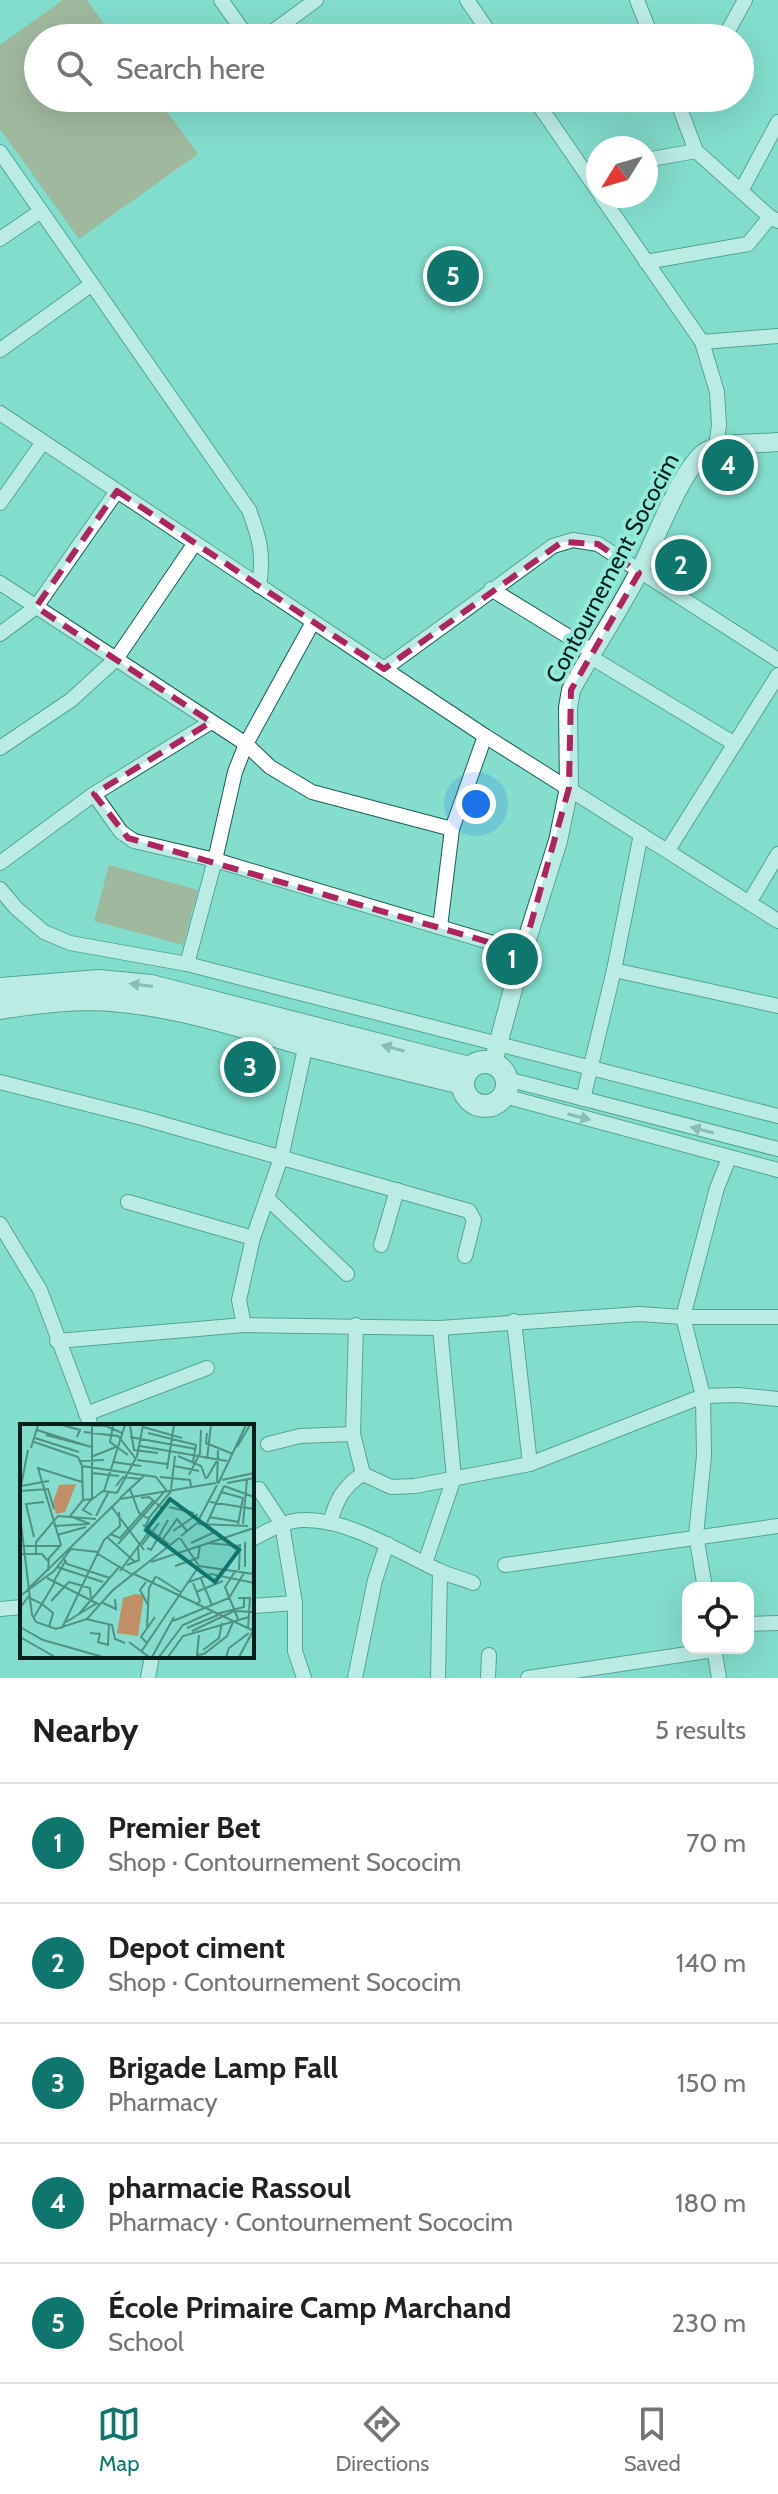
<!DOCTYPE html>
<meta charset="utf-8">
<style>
:root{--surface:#fff;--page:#f6f6f6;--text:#202124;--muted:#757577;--line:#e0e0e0;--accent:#0f766e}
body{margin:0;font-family:Cabin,sans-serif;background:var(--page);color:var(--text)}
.controls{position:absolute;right:24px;bottom:24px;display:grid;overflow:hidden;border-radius:16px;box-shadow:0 8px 32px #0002}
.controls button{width:72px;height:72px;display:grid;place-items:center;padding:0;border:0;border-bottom:2px solid var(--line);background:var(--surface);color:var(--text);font:40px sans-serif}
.compass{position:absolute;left:586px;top:136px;width:72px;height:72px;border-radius:50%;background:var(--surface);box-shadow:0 8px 32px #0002;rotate:233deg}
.you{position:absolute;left:476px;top:804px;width:28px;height:28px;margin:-20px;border:6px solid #fff;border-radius:50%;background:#1a73e8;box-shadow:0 0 0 12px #1a73e833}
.badge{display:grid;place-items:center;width:52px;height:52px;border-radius:50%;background:var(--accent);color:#fff;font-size:26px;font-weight:700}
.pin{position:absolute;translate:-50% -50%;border:4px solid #fff;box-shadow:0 2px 8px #0006}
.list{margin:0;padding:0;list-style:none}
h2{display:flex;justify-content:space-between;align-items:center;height:104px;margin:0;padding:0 32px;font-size:34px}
h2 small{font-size:26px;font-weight:400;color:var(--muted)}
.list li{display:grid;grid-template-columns:52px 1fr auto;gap:24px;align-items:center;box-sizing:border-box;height:120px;padding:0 32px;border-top:2px solid var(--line)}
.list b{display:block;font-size:30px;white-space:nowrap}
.list p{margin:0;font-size:26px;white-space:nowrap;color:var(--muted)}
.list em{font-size:26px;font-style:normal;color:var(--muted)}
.icon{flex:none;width:44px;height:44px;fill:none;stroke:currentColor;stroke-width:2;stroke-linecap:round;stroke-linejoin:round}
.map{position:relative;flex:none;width:778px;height:1678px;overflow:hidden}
.search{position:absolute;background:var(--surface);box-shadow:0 8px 32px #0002;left:24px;right:24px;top:24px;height:88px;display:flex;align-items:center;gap:20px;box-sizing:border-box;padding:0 28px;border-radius:44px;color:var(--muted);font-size:30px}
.sheet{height:704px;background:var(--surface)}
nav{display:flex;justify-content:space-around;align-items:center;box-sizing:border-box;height:112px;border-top:2px solid var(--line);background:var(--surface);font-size:22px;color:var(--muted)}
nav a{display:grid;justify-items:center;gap:4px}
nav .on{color:var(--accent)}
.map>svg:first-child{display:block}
.grass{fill:#c08f65}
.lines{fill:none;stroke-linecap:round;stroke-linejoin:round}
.minor-casing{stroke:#186056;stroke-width:16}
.tertiary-casing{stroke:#186056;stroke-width:20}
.primary-casing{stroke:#186056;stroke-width:24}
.minor{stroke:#fff;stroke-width:14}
.tertiary{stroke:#fff;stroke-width:18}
.primary{stroke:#fff;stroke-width:22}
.oneway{fill:#8e9a98}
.marked{fill:none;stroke:#af235f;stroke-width:6;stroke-dasharray:16 10;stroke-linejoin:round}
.labels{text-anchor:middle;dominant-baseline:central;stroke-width:8;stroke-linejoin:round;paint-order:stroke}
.street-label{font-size:24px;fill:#031f1a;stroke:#92eada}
.inset-road{fill:none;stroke:#509185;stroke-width:2}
.view{fill:#0f766e;fill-opacity:0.15;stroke:#0f766e;stroke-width:4}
.inset-edge{fill:none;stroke:#031f1a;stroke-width:4}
</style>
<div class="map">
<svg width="778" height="1678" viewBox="0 0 778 1678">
<rect width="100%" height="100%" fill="#84ddcd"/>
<g class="grass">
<polygon points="63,0 87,0 114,38 38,38 38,98 157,98 198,154 79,239 0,129 0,45"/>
<polygon points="109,865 198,890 183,945 94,921"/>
</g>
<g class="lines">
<g class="minor-casing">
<g id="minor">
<polyline points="221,0 248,38"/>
<polyline points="467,0 493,38"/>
<polyline points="637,0 652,38"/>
<polyline points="264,38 316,0"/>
<polyline points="724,38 745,0"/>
<polyline points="534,98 598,191"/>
<polyline points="676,98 696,151 770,217 778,221"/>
<polyline points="179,101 183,98"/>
<path d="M 0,152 L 249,510 C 260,539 264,555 259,586"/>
<polyline points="646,160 696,151"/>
<polyline points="741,191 778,122"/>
<polyline points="601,196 702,342 717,392 719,425 716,447"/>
<polyline points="0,239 41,211"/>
<polyline points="646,262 748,244 770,217"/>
<polyline points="702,342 778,336"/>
<polyline points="0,350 92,284"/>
<polyline points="0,413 485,736 778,921"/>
<polyline points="0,503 43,442"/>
<polyline points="0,583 246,744 270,767 312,792 452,829"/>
<polyline points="491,589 592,651"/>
<polyline points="0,634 36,607 117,491"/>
<polyline points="589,656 735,744"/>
<polyline points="384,669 553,546 573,540 598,544 778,660"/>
<polyline points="0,748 71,700 116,659 195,543"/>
<polyline points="94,794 121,832 134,841 215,860 523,952"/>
<polyline points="668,850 778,675"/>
<polyline points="0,863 94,794 211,722"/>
<polyline points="0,889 16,908 44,932 70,943 187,964 778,1116"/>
<polyline points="749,903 778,854"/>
<polyline points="440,927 452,829 485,736"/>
<polyline points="187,964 215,860 235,772 246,744 313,622"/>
<polyline points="614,970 778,1006"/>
<polyline points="306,1044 281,1158 253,1238 239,1300 244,1325 440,1328 639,1314 683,1317 778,1317"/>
<polyline points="507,1079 778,1149"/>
<polyline points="0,1082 142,1118 469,1211 474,1220 465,1256"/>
<polyline points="504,1096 778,1170"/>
<polyline points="583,1099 614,970 641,834"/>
<polyline points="267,1198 347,1274"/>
<polyline points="128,1202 253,1238"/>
<polyline points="0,1224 40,1290 91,1426"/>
<polyline points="381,1245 397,1190"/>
<polyline points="514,1321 530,1464"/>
<polyline points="57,1341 244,1325"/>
<polyline points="86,1414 207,1368"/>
<polyline points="268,1444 300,1436 353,1434"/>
<polyline points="363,1474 391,1487 415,1486 530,1464 703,1396 738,1395 778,1399"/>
<polyline points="259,1489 282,1524 295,1603 295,1651 304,1678"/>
<path d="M 330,1523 C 336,1501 343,1486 363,1474 L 353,1434 L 356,1325"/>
<path d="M 252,1539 C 268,1531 285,1520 304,1520 C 349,1519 399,1552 438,1570 C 449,1576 462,1578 473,1583"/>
<polyline points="425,1563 454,1478 440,1328"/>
<polyline points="505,1565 778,1526"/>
<polyline points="705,1588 696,1535 704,1456 703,1396 683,1317 717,1188 729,1158"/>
<polyline points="252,1606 295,1603"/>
<polyline points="0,1609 22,1607"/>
<polyline points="748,1624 778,1623"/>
<polyline points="714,1648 719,1678"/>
<polyline points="148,1678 152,1656"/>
<polyline points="355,1678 375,1580 387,1544"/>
<polyline points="438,1678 440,1572"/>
<polyline points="488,1678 489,1655"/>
<polyline points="528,1678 714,1650"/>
</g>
</g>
<g class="tertiary-casing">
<path id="tertiary" d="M 493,1063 L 523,952 L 558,841 L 569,788 L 568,708 L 571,690 C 593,650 618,612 639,572 C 655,542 680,471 705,452 C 719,442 760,444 778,442"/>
</g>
<g class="primary-casing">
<g id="primary">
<polyline points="0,989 99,981 151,986 469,1068"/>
<path d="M 0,1008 C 30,1003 61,999 92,999 C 166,1001 236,1025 307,1045 C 359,1058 411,1070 462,1083"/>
<circle cx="485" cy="1084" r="22"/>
</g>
</g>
<use href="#minor" class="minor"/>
<use href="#tertiary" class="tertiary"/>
<use href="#primary" class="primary"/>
</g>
<defs><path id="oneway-solid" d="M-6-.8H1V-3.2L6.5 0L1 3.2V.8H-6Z" transform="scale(2)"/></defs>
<g class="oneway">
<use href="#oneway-solid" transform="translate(141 985) rotate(-173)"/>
<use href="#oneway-solid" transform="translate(393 1048) rotate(-165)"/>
<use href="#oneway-solid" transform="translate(579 1117) rotate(15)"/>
<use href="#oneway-solid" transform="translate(702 1130) rotate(-166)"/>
</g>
<path d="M0 0H778V1678H0ZM 117,491 L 384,669 L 562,542 L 598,544 L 639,573 L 571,690 L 569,788 L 523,952 L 128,838 L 94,794 L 211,722 L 36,607 Z" fill="#84ddcd" fill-opacity=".55" fill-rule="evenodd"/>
<path class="marked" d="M 117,491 L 384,669 L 562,542 L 598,544 L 639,573 L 571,690 L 569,788 L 523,952 L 128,838 L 94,794 L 211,722 L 36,607 Z"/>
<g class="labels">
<g class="street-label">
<text transform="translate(612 568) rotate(-62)">Contournement Sococim</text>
</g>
</g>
<g transform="translate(20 1424)">
<rect width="234" height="234" fill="#84ddcd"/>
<path d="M 115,170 L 124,171 L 118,212 L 97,209 L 103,174 Z" fill="#c08f65"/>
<path d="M 56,60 L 45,88 L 36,90 L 33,78 L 39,61 Z" fill="#c08f65"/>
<path class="inset-road" d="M 42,1 L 60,6 L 57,13M 61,1 L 86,2 L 102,9M 93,1 L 90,18 L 108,31M 110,1 L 114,26 L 138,29M 72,2 L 72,76M 123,3 L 162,14M 17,6 L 71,23M 64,8 L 98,12 L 116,35M 128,9 L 176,21 L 173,38M 187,9 L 186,19 L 213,30M 26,11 L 68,22M 110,13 L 176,25M 15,14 L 59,28M 14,18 L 58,33 L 62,42 L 136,53 L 146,66 L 98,120M 120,22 L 207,37M 217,23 L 230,1M 11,24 L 18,1M 8,26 L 1,62 L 29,57M 158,32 L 181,42 L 186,55M 71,33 L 96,23M 187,35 L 191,1M 117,36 L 147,40M 59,37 L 84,36M 93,38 L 121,42M 62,42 L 63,75M 154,42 L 179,47M 147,45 L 154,1M 72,49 L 99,52M 169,51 L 180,29 L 181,6M 140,53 L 170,56 L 171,62M 187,54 L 199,33M 202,56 L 234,49M 197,59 L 198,26M 207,59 L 234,54M 198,60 L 226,1M 96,62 L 103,53 L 120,55M 204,62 L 234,73M 110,65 L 119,89 L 129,95 L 125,102M 151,65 L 155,32M 0,67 L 28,65 L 34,85M 84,67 L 105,1M 201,68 L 223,74 L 218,100M 97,69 L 117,32 L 123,1M 100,74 L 125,51M 121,74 L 129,73 L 142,84M 190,78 L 234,85M 91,82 L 124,126M 149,83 L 174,89M 0,91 L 12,191 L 16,198 L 36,205 L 67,195 L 93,166 L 159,114M 72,91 L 63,86 L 70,77 L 83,67 L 97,69M 76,92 L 89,67M 189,93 L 219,98M 128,95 L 152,66M 187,99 L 204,62M 70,100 L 50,92 L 63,76 L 72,75M 178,100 L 228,102M 223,100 L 227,55M 123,101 L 149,120M 34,102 L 68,100M 153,107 L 178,90M 90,110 L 100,114 L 133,77M 37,111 L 66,103M 161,112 L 177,99 L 197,61M 14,113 L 6,80 L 24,78M 87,113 L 115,138M 140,119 L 157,95 L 167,107M 171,119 L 197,107M 187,119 L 220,122M 122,121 L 139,99M 0,122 L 41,122M 127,124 L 131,126 L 148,96M 16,129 L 16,118 L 38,92 L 76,95M 0,130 L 22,130 L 28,137M 78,130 L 111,150M 43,133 L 47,140 L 90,154M 131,138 L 234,104M 107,141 L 119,136 L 118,123M 155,142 L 178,134 L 180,121M 179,142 L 234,150M 37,143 L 83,158M 225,143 L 225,118M 216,146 L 205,163 L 218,195M 219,146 L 220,120M 28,147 L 29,134 L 41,121 L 18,44 L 62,58M 100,147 L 131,105M 112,149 L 234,207M 137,153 L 162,169M 27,154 L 80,181M 181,155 L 192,181M 34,157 L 46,136M 126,158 L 120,166 L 128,181M 169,158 L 191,150 L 234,159M 173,159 L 180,177 L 176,181M 7,166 L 100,75 L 196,59M 176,168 L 203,157M 0,172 L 34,147 L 51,125 L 78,128M 218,174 L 230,174 L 228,204M 31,177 L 49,158 L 70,164 L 71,175M 83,179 L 96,185 L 95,175M 0,184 L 8,173 L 22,180 L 33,189 L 29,203M 214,187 L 234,188 L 233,198M 59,190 L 100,142M 196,190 L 224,183 L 224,174M 14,193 L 35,158M 66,195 L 92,201 L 95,215 L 105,219M 153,197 L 209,174 L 224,149M 46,198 L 77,179M 0,203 L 23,216 L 83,233M 127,203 L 129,164 L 136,152M 42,204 L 84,116 L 100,102 L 99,88M 167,204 L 198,191M 172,207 L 214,187M 70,209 L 80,210 L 78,218 L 88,221 L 89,200M 179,211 L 177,231 L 184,230M 0,213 L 35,233M 109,218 L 129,233M 127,219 L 121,213 L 135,193M 183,226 L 199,214 L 202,199M 121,228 L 179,142 L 160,114M 184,230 L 207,212 L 213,198M 132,233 L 154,193M 139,233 L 163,201 L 192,188M 148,233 L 163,212 L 229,193M 206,233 L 209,224 L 229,209M 219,233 L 233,207"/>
<path class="view" d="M 150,75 L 219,126 L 195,158 L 126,106 Z"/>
<rect width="234" height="234" class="inset-edge"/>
</g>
</svg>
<div class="controls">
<button><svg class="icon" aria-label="locate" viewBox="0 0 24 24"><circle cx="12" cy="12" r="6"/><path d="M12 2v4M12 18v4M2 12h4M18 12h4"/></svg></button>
</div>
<svg class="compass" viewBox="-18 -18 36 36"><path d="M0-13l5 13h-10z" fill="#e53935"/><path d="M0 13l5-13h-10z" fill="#757577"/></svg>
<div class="you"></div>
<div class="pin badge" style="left:512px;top:959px">1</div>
<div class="pin badge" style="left:681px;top:565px">2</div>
<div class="pin badge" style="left:250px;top:1067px">3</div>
<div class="pin badge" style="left:728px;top:465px">4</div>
<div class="pin badge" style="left:453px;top:276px">5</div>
<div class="search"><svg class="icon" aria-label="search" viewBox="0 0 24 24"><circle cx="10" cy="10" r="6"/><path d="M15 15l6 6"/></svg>Search here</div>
</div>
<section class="sheet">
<h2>Nearby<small>5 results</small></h2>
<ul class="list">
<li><span class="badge">1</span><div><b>Premier Bet</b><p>Shop · Contournement Sococim</p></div><em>70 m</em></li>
<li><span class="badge">2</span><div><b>Depot ciment</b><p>Shop · Contournement Sococim</p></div><em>140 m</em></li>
<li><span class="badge">3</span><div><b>Brigade Lamp Fall</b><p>Pharmacy</p></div><em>150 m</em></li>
<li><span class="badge">4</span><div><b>pharmacie Rassoul</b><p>Pharmacy · Contournement Sococim</p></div><em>180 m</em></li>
<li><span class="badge">5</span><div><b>École Primaire Camp Marchand</b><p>School</p></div><em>230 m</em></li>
</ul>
</section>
<nav>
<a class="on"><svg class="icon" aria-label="map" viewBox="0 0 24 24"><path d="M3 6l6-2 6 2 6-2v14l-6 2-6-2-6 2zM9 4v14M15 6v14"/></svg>Map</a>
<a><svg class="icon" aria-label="directions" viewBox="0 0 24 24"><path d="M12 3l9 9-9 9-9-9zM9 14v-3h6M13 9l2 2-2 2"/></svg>Directions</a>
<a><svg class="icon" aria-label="saved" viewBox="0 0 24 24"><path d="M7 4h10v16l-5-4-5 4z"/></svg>Saved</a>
</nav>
